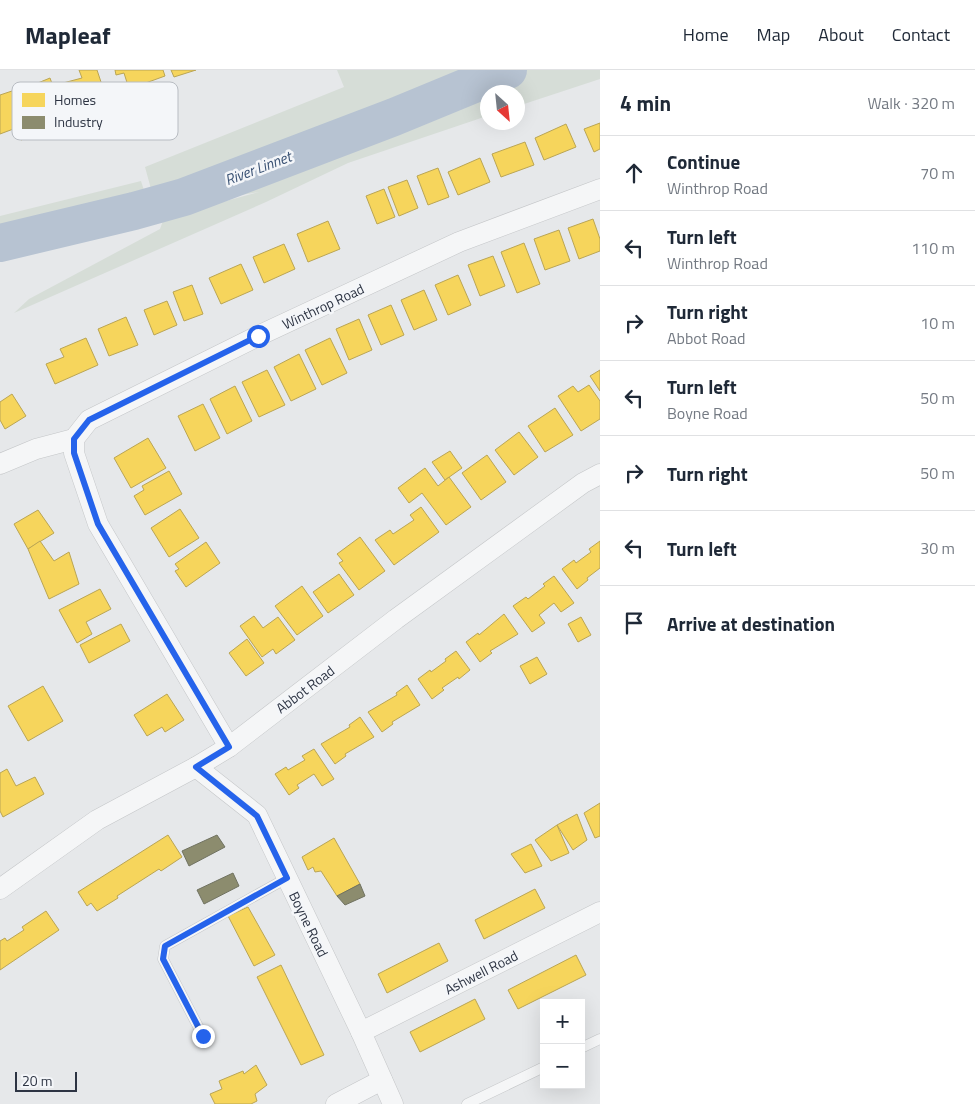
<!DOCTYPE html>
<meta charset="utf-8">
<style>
:root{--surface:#fff;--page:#f2f2f3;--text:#1f2937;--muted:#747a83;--line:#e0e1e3}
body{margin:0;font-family:"Titillium Web",sans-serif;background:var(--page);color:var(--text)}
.controls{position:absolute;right:15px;bottom:15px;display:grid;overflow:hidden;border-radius:0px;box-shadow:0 5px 20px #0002}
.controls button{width:45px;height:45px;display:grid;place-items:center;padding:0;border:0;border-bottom:1px solid var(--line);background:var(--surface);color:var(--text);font:25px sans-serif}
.compass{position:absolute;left:480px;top:15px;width:45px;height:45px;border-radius:50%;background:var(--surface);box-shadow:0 5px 20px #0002;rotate:153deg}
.scale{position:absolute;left:15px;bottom:12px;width:62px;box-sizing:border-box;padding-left:5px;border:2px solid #2d3443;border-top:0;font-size:14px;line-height:18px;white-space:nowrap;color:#2d3443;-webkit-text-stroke:4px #f4f6f9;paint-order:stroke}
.stop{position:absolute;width:15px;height:15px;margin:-11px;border:4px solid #2563eb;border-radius:50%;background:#fff}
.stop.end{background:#2563eb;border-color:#fff;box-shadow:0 1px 5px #0008}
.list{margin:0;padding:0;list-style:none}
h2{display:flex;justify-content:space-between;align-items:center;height:65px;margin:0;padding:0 20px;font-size:21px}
h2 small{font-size:16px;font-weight:400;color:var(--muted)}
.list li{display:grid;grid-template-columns:32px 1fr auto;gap:15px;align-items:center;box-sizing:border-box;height:75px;padding:0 20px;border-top:1px solid var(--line)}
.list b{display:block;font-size:19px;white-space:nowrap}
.list p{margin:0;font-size:16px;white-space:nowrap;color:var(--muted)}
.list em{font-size:16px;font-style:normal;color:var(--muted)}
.icon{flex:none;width:28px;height:28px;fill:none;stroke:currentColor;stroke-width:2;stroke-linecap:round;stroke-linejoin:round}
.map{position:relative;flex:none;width:600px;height:1034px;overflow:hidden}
header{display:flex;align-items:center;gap:30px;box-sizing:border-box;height:70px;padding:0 25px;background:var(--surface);border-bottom:1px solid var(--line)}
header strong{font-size:24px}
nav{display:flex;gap:28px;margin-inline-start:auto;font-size:18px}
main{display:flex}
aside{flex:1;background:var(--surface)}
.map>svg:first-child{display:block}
.green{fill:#d6ddd7}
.homes{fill:#f6d55c;stroke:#baa554}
.industry{fill:#8c8c6e;stroke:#707261}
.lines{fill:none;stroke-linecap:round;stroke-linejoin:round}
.river{stroke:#b7c3d2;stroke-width:38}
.service-casing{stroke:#c4c6c8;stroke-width:11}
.minor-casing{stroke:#c4c6c8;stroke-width:21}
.service{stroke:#f5f6f7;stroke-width:10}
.minor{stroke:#f5f6f7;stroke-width:20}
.route{stroke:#2563eb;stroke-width:6}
.labels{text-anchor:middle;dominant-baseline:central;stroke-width:5;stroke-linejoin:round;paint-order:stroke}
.street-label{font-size:14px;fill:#2d3443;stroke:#f4f6f9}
.water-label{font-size:15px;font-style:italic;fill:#3a5274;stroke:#f4f6f9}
.key{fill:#f4f6f9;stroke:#b8bcc2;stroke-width:1}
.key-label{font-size:14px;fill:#2d3443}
</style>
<header>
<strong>Mapleaf</strong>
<nav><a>Home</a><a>Map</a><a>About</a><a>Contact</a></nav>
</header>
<main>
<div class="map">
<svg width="600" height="1034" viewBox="0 0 600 1034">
<rect width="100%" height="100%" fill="#e6e8ea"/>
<g class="green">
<polygon points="337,0 600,0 600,9 518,36 518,22 488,22 487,46 348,93 266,132 14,243 29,229 160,159 164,148 259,122 162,138 151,119 145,97 344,17"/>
<polygon points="141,111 150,139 0,178 0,146"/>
</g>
<g class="homes">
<polygon points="79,0 97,0 104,21 101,23 108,43 106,44 109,54 92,61 88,50 86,51 79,31 70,34 63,13 82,8"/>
<polygon points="115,0 163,0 165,6 129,19 124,3 116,5"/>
<polygon points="171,0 196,0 174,7"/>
<polygon points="50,8 61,38 26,50 16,22"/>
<polygon points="12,21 28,67 21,70 16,58 0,64 0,25"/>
<polygon points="600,53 600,79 594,82 584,59"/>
<polygon points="566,54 576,77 544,90 535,68"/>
<polygon points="525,72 534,95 501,107 492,84"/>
<polygon points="480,88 490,112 458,125 448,102"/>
<polygon points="438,98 449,127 428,135 417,106"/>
<polygon points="407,110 418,138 399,146 388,117"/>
<polygon points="384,119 395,147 377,154 366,126"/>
<polygon points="593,149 600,169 600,181 579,189 568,158"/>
<polygon points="328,151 340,179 308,192 297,164"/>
<polygon points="559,160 570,191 545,200 534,169"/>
<polygon points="524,173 540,214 517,223 501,182"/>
<polygon points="284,174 295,199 264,213 253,187"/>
<polygon points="493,186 505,216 480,226 468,195"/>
<polygon points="241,194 253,220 221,234 209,208"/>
<polygon points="458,205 471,235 448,245 435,215"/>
<polygon points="192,215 203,244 184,251 173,222"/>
<polygon points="424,220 437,250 414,260 401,230"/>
<polygon points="167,231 177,255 154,265 144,240"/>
<polygon points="391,235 404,265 381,275 368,245"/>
<polygon points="126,247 138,275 109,286 98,259"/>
<polygon points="359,249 372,280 349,290 336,259"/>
<polygon points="86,268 98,295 55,314 46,294 64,287 60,279"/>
<polygon points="330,268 347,303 322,315 305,280"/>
<polygon points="299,284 316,319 291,331 274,297"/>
<polygon points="267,300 285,335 259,347 242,312"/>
<polygon points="600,300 600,321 590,306"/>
<polygon points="589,315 600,331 600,349 581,361 558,326 573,316 578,322"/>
<polygon points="235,316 252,351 227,364 210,329"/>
<polygon points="12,324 26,346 5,359 0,350 0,332"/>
<polygon points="203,334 220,368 195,381 178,346"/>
<polygon points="555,338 573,365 545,382 528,356"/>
<polygon points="519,362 538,387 514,405 495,380"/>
<polygon points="148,368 166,398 131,418 114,388"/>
<polygon points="450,381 462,398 445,410 432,392"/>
<polygon points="487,385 506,412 481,430 462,403"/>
<polygon points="425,398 438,416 449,407 471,437 446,455 422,423 409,433 398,418"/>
<polygon points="169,401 182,424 145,445 134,426 144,420 142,416"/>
<polygon points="421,437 439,462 394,495 375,470 390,460 393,464 414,450 410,445"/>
<polygon points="180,439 199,468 169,487 151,458"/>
<polygon points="38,440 54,463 28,479 14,454"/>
<polygon points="360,467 385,501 359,520 339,493 343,491 337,484"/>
<polygon points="40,471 54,491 69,482 79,514 49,529 28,479"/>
<polygon points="600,471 600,498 587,508 588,510 577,519 562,499 574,490 576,493 591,482 589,479"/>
<polygon points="206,472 220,493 186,517 175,501 179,499 175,494"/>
<polygon points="339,504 354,525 328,543 313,522"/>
<polygon points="554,506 574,533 561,542 554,533 539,545 545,553 532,562 513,536 526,527 528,529 545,516 543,514"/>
<polygon points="302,516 323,546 297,565 275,536"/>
<polygon points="100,519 111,539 86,552 92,564 77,573 59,540"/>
<polygon points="504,544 518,564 490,581 492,583 480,592 466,572 478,563 479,565"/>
<polygon points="254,546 263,558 278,547 295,570 276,584 273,579 262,587 240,556"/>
<polygon points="581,547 591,565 578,572 568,554"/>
<polygon points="121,554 130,571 89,593 80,575"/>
<polygon points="247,569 264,593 246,606 229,583"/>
<polygon points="456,581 470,600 459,609 458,607 442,618 444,620 432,629 418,609 430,600 431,602 446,591 445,589"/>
<polygon points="537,587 547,604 530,614 520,596"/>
<polygon points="407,615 420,635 392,652 393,654 382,662 368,642 397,625 396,623"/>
<polygon points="43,616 63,651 28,671 8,636"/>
<polygon points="167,624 184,650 165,662 162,657 147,666 134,645"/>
<polygon points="360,647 374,667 345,684 346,686 335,694 321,674 350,657 349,655"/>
<polygon points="314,679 334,709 322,716 314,704 297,715 299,718 289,725 275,704 286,697 288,700 305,690 302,686"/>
<polygon points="7,699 16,716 35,707 44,724 3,747 0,741 0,703"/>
<polygon points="600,733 600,766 595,768 584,743"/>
<polygon points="577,744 587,770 573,780 557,755"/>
<polygon points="557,755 569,783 551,791 535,770"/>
<polygon points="168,765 182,787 161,801 159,799 117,826 118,828 97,841 91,833 87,836 78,822"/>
<polygon points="334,768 360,814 337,826 321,801 315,802 313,797 308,800 302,787"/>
<polygon points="531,774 542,796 525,803 511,784"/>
<polygon points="535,819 545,838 484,869 475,850"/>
<polygon points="248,837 275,885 254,896 228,846"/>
<polygon points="46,841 59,860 0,900 0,871 5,868 7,871 24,860 22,857"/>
<polygon points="439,873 448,891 387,923 378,904"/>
<polygon points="576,885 586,905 518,939 508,920"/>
<polygon points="281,895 324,985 301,995 257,907"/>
<polygon points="475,929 485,949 420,982 410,962"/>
<polygon points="256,995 267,1015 255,1024 257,1031 251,1034 215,1034 210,1024 222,1019 219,1011 243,1001 244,1004"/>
</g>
<g class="industry">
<polygon points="217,765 225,777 189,796 182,781"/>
<polygon points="233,803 239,816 204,834 197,820"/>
<polygon points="360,814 365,826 345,835 337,826"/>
</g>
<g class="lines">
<polyline class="river" points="0,173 134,141 184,127 394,47 508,0"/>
<g class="service-casing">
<g id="service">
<polyline points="203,966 163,889 165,876 287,808"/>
<polyline points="581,978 600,969"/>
<polyline points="467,1034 544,997"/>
</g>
</g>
<g class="minor-casing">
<g id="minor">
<polyline points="0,394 36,379 74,369"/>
<polyline points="229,677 98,454 74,383 74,369 89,350 258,266 459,172 600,119"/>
<polyline points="196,697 257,745 361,962 393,1034"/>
<polyline points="0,819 97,750 196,697 229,677 396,549 583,413 600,404"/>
<polyline points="361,962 600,842"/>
<polyline points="336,1034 382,1010"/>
</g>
</g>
<use href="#service" class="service"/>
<use href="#minor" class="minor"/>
</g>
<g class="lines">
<polyline class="route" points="203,966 163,889 165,876 287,808 257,746 196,697 229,677 98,454 74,383 74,369 89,350 258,266"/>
</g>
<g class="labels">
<g class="street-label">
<text transform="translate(323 236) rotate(-25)">Winthrop Road</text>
<text transform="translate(305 619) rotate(-37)">Abbot Road</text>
<text transform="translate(309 854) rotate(64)">Boyne Road</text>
<text transform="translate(481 902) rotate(-27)">Ashwell Road</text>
</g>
<g class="water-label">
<text transform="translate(258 98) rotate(-21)">River Linnet</text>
</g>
</g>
<rect x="12" y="12" width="166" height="58" rx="8" class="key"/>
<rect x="22" y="23" width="23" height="14" fill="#f6d55c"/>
<rect x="22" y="46" width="23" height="13" fill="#8c8c6e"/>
<g class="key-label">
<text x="54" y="35">Homes</text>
<text x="54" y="57">Industry</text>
</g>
</svg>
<div class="controls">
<button>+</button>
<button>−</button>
</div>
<svg class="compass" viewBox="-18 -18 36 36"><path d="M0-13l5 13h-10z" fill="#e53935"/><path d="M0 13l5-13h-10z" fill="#747a83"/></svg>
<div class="scale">20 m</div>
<div class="stop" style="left:258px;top:266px"></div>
<div class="stop end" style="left:203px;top:966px"></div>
</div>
<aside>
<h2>4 min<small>Walk · 320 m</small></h2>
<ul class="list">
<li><svg class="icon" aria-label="ahead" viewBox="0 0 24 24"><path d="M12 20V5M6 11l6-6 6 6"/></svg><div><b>Continue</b><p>Winthrop Road</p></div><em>70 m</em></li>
<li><svg class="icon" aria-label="left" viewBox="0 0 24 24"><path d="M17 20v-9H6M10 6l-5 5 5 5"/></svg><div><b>Turn left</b><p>Winthrop Road</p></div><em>110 m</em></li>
<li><svg class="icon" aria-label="right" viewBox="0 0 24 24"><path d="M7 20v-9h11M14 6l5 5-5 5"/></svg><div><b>Turn right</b><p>Abbot Road</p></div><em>10 m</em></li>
<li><svg class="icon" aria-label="left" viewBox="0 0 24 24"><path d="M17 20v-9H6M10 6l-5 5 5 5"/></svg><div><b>Turn left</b><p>Boyne Road</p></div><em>50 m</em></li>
<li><svg class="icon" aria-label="right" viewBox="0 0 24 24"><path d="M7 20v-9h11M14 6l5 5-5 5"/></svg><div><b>Turn right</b></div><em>50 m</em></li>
<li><svg class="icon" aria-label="left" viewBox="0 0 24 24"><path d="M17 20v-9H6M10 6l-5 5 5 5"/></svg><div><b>Turn left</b></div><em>30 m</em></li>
<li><svg class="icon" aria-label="arrive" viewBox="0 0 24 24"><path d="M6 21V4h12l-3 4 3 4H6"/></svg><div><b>Arrive at destination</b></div></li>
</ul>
</aside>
</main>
